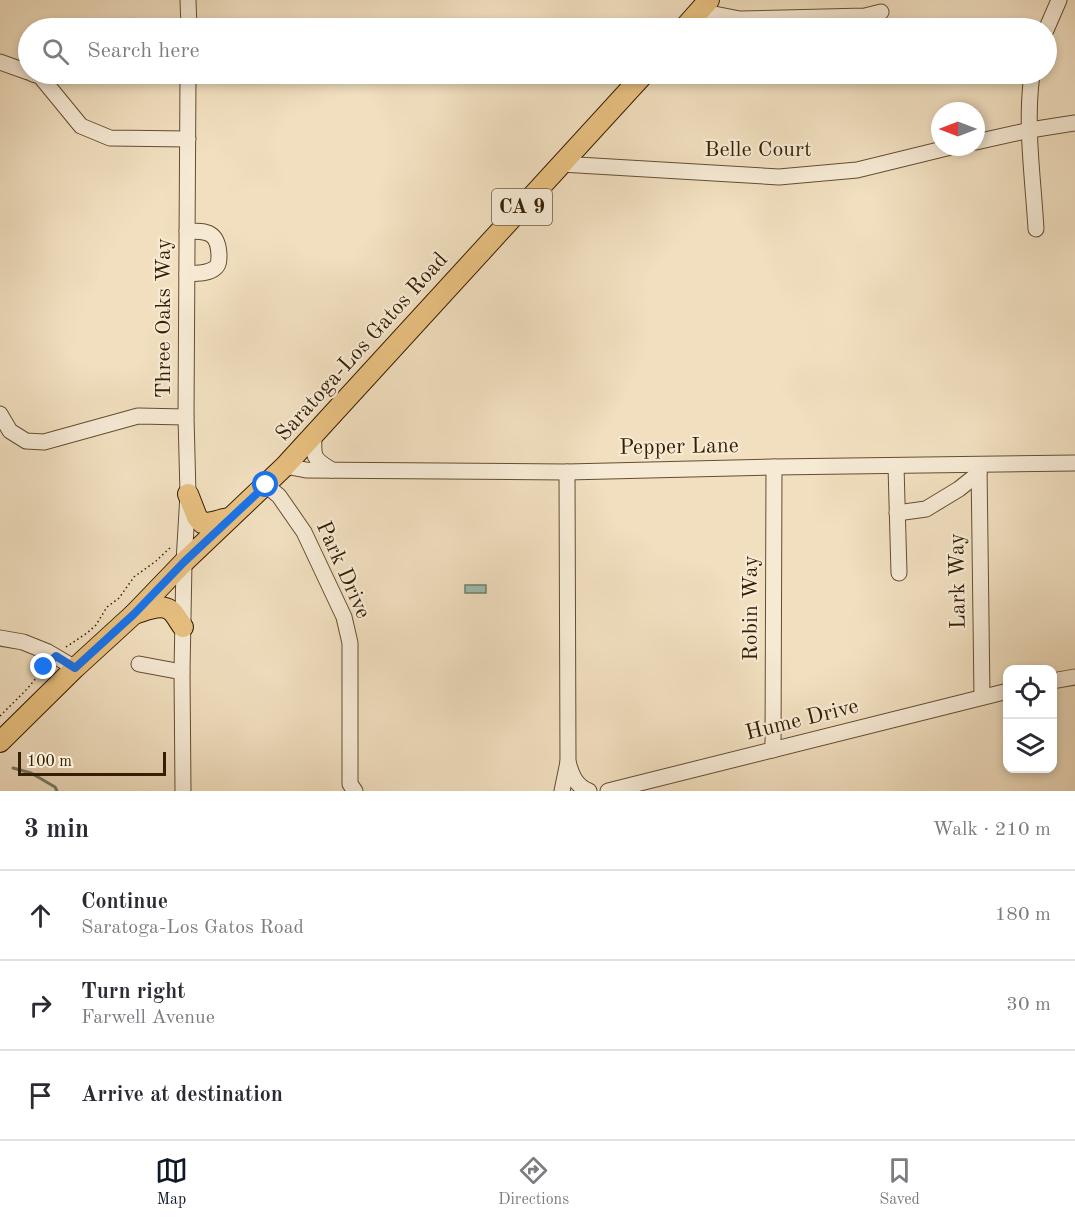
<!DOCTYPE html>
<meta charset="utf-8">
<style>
:root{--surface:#fff;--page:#f7f7f7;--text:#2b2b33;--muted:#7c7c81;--line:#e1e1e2;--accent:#111827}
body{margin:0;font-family:"Old Standard TT",serif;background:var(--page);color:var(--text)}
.controls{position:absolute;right:18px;bottom:18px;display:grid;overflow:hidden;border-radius:12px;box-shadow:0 3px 9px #0003}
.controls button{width:54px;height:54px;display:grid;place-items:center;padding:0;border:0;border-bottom:2px solid var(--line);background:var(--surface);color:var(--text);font:30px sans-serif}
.compass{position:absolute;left:931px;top:102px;width:54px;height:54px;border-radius:50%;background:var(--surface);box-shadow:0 3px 9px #0003;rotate:270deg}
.scale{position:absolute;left:18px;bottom:15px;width:148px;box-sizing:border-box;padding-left:6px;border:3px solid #351e01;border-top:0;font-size:16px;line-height:21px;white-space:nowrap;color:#351e01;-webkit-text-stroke:4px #f6ead5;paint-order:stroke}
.stop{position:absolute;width:18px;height:18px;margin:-14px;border:4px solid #1a73e8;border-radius:50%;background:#fff}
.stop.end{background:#1a73e8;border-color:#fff;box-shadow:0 2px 6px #0008}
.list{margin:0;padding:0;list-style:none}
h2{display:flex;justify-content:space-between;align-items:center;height:78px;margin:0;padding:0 24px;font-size:26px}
h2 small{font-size:20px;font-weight:400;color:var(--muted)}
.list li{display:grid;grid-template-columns:39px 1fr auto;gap:18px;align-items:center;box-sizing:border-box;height:90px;padding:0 24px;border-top:2px solid var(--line)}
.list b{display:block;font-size:22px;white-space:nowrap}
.list p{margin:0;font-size:20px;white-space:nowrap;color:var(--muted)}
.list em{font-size:20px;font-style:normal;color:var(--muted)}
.icon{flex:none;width:33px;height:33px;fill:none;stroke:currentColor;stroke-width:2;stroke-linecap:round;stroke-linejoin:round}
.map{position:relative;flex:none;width:1075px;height:791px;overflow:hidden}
.search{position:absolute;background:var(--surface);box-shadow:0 3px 9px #0003;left:18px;right:18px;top:18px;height:66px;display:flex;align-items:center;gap:15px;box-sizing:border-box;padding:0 21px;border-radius:33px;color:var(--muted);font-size:22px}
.sheet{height:348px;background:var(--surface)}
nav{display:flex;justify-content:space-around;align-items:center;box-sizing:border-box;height:84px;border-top:2px solid var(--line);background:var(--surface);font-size:16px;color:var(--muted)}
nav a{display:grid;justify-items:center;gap:3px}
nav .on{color:var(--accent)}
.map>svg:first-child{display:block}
.water{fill:#9bbdb0;stroke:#727d6a;stroke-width:1.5}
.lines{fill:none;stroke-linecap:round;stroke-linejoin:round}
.stream{stroke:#727d6a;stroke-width:3}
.minor-casing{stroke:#644e30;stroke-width:17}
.major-casing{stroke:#351e01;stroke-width:22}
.path{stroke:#351e01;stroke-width:1.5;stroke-dasharray:1.5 3;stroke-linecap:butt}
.minor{stroke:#f6ead5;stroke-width:15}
.major{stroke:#e8c080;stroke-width:20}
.route{stroke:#1a73e8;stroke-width:8}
.labels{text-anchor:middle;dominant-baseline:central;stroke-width:4.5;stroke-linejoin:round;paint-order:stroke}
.shield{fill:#f6ead5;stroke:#6f5b41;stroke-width:1.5}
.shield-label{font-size:21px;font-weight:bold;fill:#351e01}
.street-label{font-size:22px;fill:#351e01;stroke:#f6ead5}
</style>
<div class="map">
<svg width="1075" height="791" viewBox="0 0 1075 791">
<rect width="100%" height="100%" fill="#f1dfbf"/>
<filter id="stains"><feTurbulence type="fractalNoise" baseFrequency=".00333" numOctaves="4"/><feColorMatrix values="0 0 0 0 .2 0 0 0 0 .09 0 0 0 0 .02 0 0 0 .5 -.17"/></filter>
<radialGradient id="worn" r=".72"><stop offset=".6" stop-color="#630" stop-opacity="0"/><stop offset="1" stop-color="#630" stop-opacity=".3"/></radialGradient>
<rect class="water" x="465" y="585" width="21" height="8"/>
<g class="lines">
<polyline class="stream" points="13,768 31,773 55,787 57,791"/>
<g class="minor-casing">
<g id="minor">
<polyline points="188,0 189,28"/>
<polyline points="699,11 740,19 865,16 881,12"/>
<polyline points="1046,30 1059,0"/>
<polyline points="0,62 28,72"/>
<polyline points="33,74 40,76 81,126 110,138 188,139"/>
<path d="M 1032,74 C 1025,125 1033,177 1036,229"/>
<polyline points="976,142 1030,130 1075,123"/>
<polyline points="561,164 779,177 857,170 951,147"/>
<path d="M 187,274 C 195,273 208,274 215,268 C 219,265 219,260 219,255 C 218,232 208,231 187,231"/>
<polyline points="0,414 10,431 26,441 44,442 138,416 186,417"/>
<path d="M 314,435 C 313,457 313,459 332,470"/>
<polyline points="979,465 982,697"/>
<polyline points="285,466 306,470 567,472 774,467 1075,463"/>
<polyline points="896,466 899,573"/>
<polyline points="266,485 279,496 304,532 344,617 350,643 350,784 355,791"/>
<polyline points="897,513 926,509 959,489 979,473"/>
<polyline points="0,638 23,642 48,652 75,668"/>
<polyline points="139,664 182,672"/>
<polyline points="1052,681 1075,677"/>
<polyline points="773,750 774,467"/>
<path d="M 568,762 C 572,776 576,786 589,791"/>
<polyline points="183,791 182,672 184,562 188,494 186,417 188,74"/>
<polyline points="562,791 568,762 567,472"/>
<polyline points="608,791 1008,691"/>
</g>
</g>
<g class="major-casing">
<g id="major">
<polyline points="684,28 709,0"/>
<path d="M 188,494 L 197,517 L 202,523 C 211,524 220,519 230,518"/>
<path d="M 134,614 C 145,611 160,603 170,610 C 175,613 179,622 183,627"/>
<polyline points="0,742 75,668 134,614 184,562 285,466 644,74"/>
</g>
</g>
<g class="path">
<polyline points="66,647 87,633 96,625 107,607 119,598 134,577 156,561 172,546"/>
<polyline points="0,716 27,689 47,665"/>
</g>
<use href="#minor" class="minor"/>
<use href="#major" class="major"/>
</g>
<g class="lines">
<polyline class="route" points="44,667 56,656 75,668 134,614 184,562 266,485"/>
</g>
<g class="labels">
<rect class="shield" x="492" y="189" width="60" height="36" rx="4.5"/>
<g class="shield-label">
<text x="522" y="207">CA 9</text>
</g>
<g class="street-label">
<text x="758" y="150">Belle Court</text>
<text transform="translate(164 318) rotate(-90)">Three Oaks Way</text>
<text transform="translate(362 347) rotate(-48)">Saratoga-Los Gatos Road</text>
<text transform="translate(679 447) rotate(-1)">Pepper Lane</text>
<text transform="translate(343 570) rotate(66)">Park Drive</text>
<text transform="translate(958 581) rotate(-91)">Lark Way</text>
<text transform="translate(751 608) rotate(-90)">Robin Way</text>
<text transform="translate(802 720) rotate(-14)">Hume Drive</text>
</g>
</g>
<rect width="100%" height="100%" filter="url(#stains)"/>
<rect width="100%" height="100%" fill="url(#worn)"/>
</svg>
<div class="controls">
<button><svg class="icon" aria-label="locate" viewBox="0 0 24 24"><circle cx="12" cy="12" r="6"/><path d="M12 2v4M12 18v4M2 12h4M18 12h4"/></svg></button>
<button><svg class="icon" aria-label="layers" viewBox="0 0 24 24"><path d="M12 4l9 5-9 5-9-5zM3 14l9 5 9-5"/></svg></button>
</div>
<svg class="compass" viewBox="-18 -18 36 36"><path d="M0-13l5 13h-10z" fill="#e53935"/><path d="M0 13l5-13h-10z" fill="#7c7c81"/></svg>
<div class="scale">100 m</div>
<div class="stop" style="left:266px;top:485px"></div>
<div class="stop end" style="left:44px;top:667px"></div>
<div class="search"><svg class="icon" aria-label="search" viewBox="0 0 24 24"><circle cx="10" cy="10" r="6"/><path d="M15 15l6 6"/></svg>Search here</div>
</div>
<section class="sheet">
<h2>3 min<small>Walk · 210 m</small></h2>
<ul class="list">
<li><svg class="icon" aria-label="ahead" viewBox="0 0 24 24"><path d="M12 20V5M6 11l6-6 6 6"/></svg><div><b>Continue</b><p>Saratoga-Los Gatos Road</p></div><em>180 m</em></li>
<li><svg class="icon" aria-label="right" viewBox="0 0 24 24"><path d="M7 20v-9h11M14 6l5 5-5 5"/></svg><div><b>Turn right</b><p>Farwell Avenue</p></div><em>30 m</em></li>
<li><svg class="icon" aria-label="arrive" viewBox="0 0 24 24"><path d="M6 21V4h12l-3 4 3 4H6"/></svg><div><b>Arrive at destination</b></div></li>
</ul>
</section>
<nav>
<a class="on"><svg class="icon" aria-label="map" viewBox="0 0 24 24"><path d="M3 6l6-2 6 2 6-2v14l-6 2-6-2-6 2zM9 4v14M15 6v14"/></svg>Map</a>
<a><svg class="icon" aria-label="directions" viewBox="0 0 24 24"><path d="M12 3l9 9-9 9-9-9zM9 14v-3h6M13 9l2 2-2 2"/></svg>Directions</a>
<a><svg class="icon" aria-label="saved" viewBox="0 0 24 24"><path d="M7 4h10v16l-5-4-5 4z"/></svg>Saved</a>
</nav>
